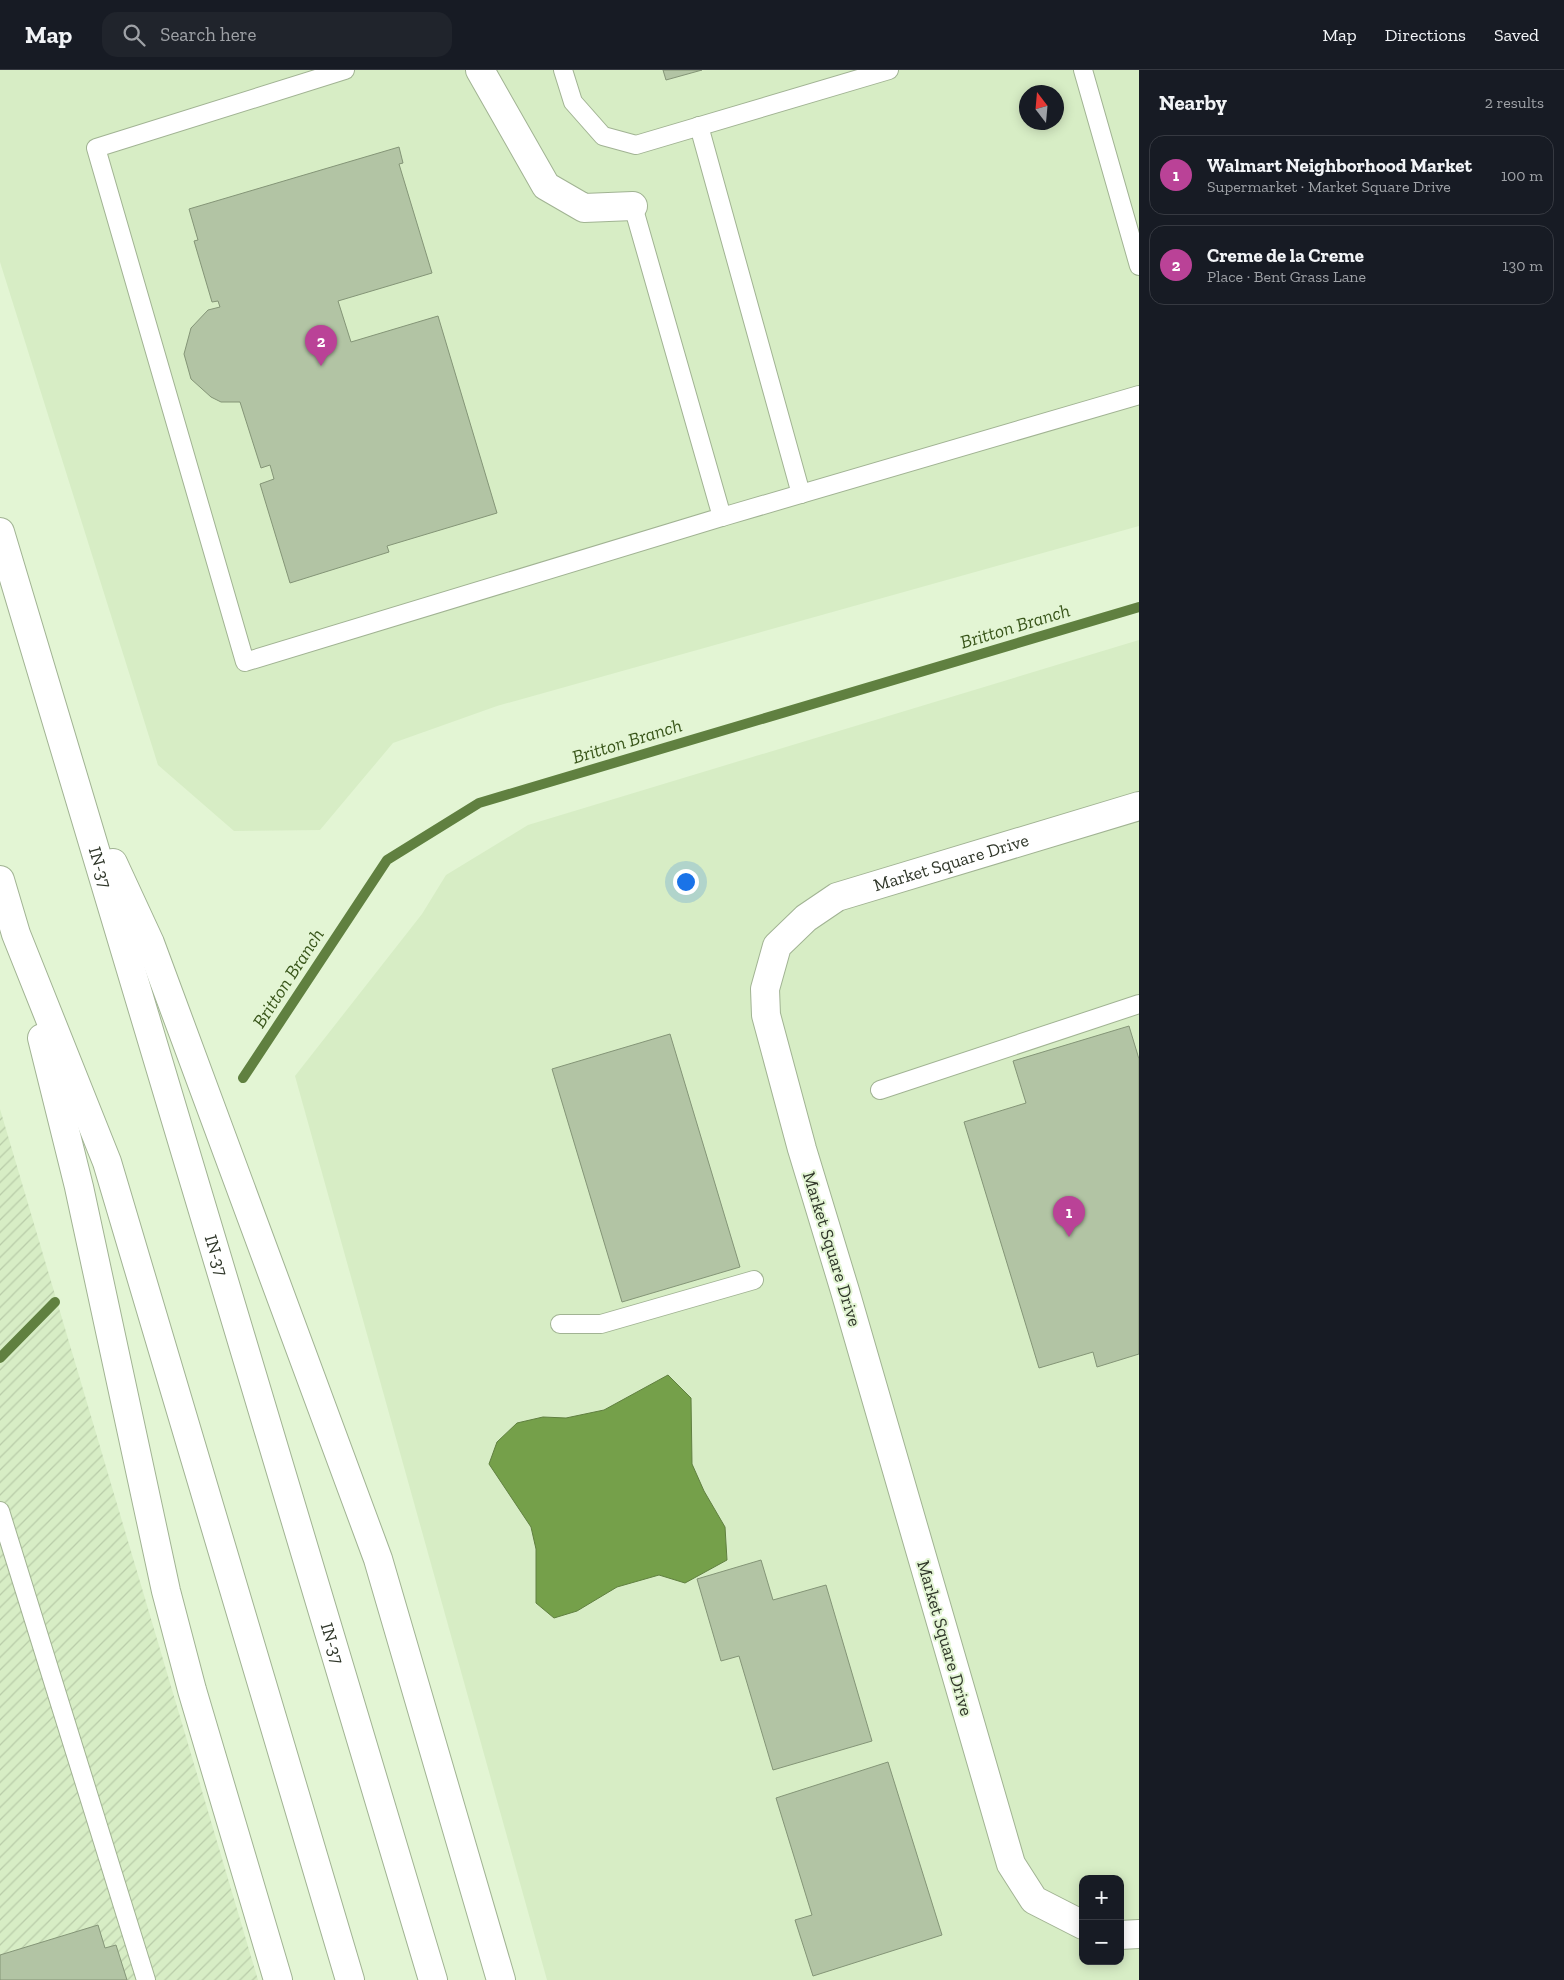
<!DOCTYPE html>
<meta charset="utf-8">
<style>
:root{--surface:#171b24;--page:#20242c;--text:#f1f3f6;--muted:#9ea1a6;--line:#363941;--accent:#ba4297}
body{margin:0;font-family:"Zilla Slab",serif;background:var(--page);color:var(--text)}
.controls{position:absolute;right:15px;bottom:15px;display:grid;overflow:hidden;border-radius:10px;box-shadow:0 2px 12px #0003}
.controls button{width:45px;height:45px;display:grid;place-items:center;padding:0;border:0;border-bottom:1px solid var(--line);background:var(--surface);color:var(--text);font:25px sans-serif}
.compass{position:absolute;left:1019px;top:15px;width:45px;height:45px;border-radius:50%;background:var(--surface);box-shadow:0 2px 12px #0003;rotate:344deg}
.you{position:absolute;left:685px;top:811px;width:18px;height:18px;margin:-12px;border:4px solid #fff;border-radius:50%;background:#1a73e8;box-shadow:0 0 0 8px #1a73e833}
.badge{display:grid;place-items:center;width:32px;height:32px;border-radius:50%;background:var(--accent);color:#fff;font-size:16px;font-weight:700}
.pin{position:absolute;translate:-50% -41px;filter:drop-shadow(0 1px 2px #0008)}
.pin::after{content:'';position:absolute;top:26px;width:18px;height:15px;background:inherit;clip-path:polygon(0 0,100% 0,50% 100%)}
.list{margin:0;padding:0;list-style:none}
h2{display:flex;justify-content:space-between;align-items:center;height:65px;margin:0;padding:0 20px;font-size:21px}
h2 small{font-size:16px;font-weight:400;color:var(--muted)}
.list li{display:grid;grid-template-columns:32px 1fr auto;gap:15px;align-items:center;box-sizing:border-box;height:80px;margin:0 10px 10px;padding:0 10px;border:1px solid var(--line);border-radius:15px}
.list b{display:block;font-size:19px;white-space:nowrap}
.list p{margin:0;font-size:16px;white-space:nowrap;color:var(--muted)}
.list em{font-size:16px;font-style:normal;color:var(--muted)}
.icon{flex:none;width:28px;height:28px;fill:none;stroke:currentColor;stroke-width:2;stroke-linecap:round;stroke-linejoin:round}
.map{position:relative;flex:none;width:1139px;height:1910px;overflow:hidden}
header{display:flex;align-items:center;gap:30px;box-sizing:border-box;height:70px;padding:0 25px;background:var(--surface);border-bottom:1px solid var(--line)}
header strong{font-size:24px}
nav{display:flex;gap:28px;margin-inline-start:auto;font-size:18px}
.search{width:350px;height:45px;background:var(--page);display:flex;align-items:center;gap:12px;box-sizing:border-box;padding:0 18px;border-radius:15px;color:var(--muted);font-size:19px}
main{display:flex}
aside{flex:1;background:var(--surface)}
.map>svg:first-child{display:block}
.built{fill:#d7edc5;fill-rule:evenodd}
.industrial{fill:url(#industrial-furrows)}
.water{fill:#75a04a;stroke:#608040}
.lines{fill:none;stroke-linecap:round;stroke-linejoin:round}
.stream{stroke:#608040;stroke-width:10}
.building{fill:#b2c4a4;stroke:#849577}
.service-casing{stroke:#a1b393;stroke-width:20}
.minor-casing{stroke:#a1b393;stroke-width:30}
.motorway-casing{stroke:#a1b393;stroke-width:30}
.service{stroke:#fff;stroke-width:18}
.minor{stroke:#fff;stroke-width:28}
.motorway{stroke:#fff;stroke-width:28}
.labels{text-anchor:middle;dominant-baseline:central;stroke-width:4;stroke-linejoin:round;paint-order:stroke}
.street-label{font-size:18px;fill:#2f3629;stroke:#e3f5d4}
.water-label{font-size:19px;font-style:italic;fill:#385519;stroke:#e3f5d4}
</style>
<header>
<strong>Map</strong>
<div class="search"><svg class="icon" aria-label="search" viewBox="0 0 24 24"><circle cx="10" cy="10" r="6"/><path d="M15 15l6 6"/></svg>Search here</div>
<nav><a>Map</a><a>Directions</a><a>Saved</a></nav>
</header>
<main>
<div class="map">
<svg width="1139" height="1910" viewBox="0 0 1139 1910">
<defs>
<pattern id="industrial-furrows" width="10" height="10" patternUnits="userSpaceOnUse" patternTransform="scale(1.25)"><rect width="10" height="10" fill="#d7edc5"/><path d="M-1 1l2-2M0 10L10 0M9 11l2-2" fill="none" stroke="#b9cca9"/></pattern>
</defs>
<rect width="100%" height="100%" fill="#e3f5d4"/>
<g class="built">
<path d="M 0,0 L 1139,0 L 1139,456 L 497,636 L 393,673 L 320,760 L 234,761 L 158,695 L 0,192 ZM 1026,22 L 1056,22 L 1056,52 L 1026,52 Z"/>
<path d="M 1139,570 L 1139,1910 L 547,1910 L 295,1006 L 422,844 L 446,805 L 528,755 ZM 1083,1809 L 1120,1809 L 1120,1891 L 1083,1891 Z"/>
</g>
<polygon class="industrial" points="0,1039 258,1910 0,1910"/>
<polygon class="water" points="668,1305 691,1328 692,1394 704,1421 725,1457 727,1490 685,1513 659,1505 617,1517 577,1541 554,1548 536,1533 536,1479 531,1457 489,1394 497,1372 517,1353 543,1347 566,1348 604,1340"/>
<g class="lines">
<g class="stream">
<polyline points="243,1008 387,790 479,733 1139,537"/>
<polyline points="0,1288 55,1232"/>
</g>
</g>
<g class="building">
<polygon points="663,0 702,0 666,10"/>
<polygon points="399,77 403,93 399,94 432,203 338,231 351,272 438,246 497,443 387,476 389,482 290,513 260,414 274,409 270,395 261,398 240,332 221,332 211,327 191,309 184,284 191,258 208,240 220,237 218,231 212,232 194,171 198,170 189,139"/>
<polygon points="1129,956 1139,989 1139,1284 1097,1297 1093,1282 1039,1298 964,1052 1026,1033 1013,991"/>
<polygon points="670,964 740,1197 622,1232 552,999"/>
<polygon points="761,1490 773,1530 826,1515 872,1671 773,1700 739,1586 721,1591 697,1509"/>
<polygon points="888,1692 942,1865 813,1906 795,1850 812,1845 776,1728"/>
<polygon points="98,1855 105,1878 116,1875 127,1910 0,1910 0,1885"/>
</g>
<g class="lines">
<g class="service-casing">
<g id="service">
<polyline points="345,0 96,78 245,592 722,447 633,136"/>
<polyline points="563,0 573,32 603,66 636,75 889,0"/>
<polyline points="1083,0 1139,196"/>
<polyline points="699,56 801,424"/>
<polyline points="722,447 1139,325"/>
<polyline points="880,1020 1139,934"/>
<polyline points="560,1254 601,1254 754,1210"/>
<polyline points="0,1441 146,1910"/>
</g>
</g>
<g class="minor-casing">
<g id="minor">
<polyline points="480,0 546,116 584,138 633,136"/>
<path id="s1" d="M 1083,1855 L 1034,1830 L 1011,1794 L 845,1221 L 802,1079 L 766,945 L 765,919 L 777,876 L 806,848 L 837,827 L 1139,736"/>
<polyline points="1120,1865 1139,1864"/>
</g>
</g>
<g class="motorway-casing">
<g id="motorway">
<path id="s2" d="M 0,462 L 433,1910"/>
<polyline points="113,793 150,873 378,1489 501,1910"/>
<polyline points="0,810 16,864 107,1092 350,1910"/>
<polyline points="42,968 79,1117 166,1521 192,1620 278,1910"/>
</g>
</g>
<use href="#service" class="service"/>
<use href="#minor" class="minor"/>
<use href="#motorway" class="motorway"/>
</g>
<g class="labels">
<g class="street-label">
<text stroke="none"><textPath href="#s1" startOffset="1249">Market Square Drive</textPath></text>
<text stroke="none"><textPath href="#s2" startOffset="350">IN-37</textPath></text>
<text transform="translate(832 1179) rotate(73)">Market Square Drive</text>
<text stroke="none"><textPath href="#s2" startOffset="755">IN-37</textPath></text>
<text transform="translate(945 1568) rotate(74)">Market Square Drive</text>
<text stroke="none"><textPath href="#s2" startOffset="1160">IN-37</textPath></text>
</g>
<g class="water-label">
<text transform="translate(1015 556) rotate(-17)">Britton Branch</text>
<text transform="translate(627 671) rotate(-17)">Britton Branch</text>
<text transform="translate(288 908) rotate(-57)">Britton Branch</text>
</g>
</g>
</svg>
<div class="controls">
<button>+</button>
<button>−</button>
</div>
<svg class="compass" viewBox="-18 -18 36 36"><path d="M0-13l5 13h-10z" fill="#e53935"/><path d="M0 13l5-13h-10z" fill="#9ea1a6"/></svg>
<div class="you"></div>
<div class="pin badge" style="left:1069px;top:1167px">1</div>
<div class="pin badge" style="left:321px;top:296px">2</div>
</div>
<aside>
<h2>Nearby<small>2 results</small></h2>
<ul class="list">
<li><span class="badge">1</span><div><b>Walmart Neighborhood Market</b><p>Supermarket · Market Square Drive</p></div><em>100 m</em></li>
<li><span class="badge">2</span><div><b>Creme de la Creme</b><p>Place · Bent Grass Lane</p></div><em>130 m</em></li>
</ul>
</aside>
</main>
